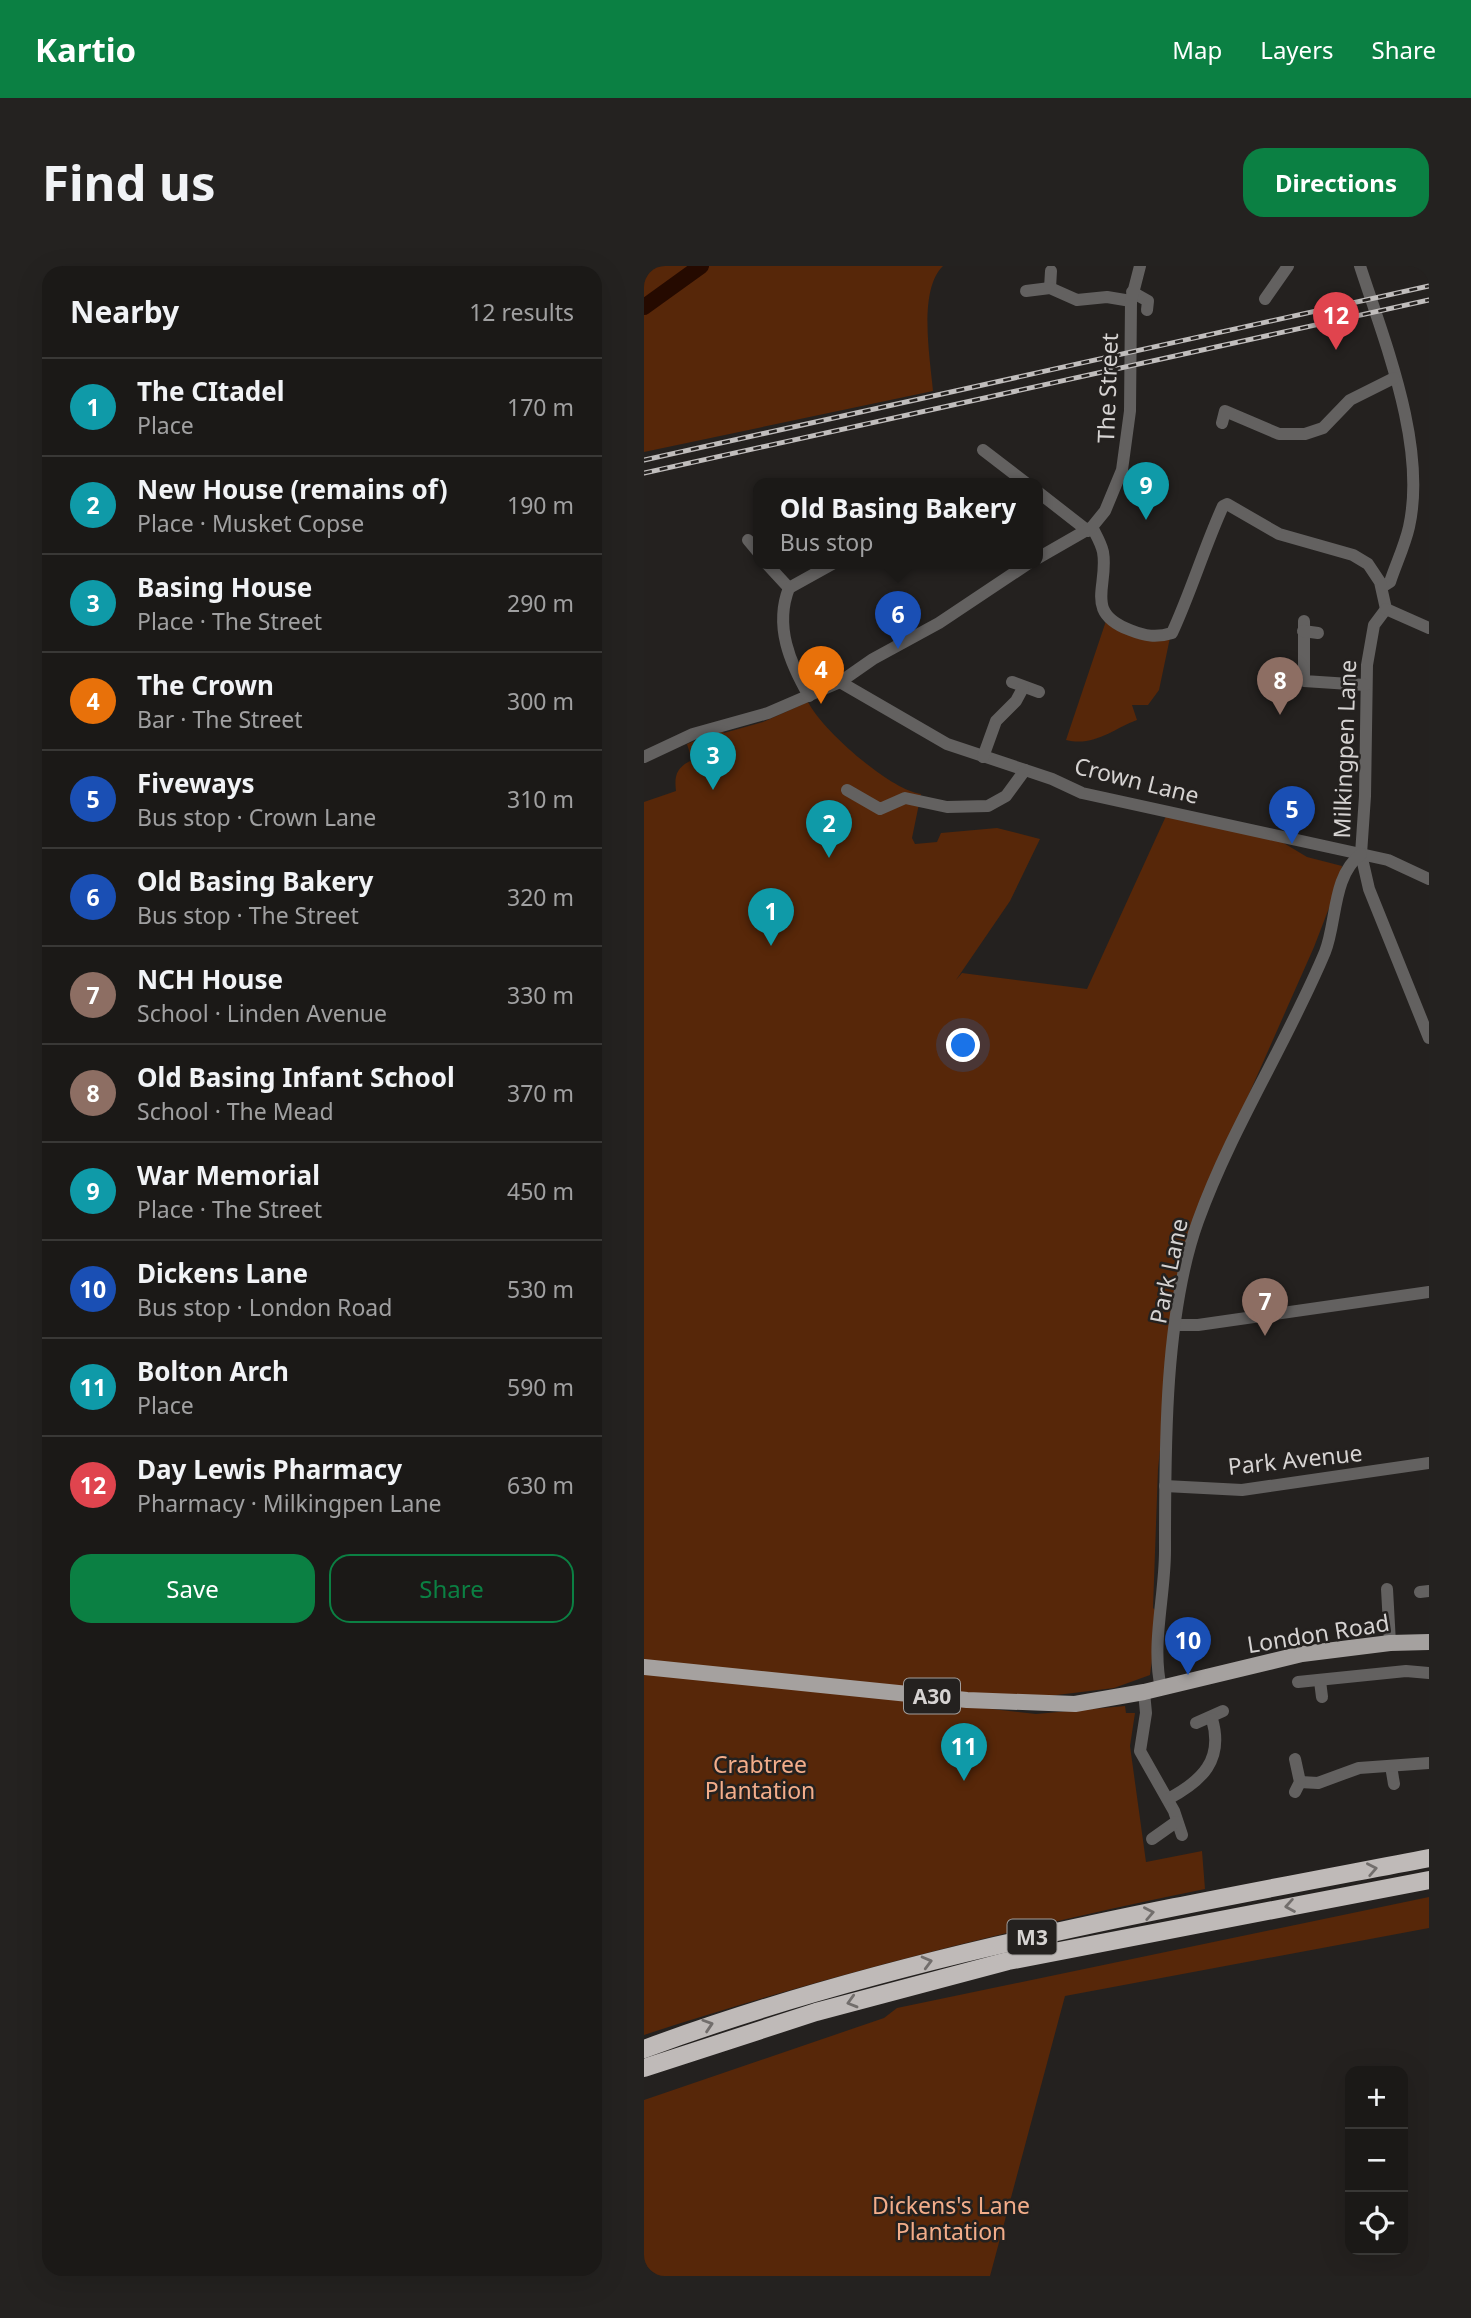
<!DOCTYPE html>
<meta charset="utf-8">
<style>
:root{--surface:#1b1917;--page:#242220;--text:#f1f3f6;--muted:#a0a0a1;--line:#393836;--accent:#0b8043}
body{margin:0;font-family:"Noto Sans",sans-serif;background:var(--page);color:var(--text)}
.controls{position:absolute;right:21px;bottom:21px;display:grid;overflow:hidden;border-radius:14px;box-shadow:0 7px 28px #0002}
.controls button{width:63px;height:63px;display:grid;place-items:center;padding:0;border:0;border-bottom:2px solid var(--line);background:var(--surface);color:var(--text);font:35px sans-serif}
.you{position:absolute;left:320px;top:780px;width:24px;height:24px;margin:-18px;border:5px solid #fff;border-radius:50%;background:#1a73e8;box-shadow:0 0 0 10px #1a73e833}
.badge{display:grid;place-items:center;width:46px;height:46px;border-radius:50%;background:var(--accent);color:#fff;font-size:23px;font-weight:700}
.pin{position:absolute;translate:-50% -58px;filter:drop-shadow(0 2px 4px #0008)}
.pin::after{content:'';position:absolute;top:37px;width:24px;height:21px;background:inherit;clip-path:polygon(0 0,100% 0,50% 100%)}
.popup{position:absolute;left:109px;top:212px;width:290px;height:91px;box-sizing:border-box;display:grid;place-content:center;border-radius:14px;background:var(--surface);filter:drop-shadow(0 2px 5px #0005);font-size:23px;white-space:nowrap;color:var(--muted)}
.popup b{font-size:26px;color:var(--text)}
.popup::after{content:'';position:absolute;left:50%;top:100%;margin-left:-14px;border:14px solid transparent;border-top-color:var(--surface)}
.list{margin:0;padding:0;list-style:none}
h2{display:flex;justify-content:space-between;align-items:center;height:91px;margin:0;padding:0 28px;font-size:30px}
h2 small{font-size:23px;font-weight:400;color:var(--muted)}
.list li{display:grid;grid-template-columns:46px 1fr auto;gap:21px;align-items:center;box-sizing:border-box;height:98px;padding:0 28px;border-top:2px solid var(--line)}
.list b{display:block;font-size:26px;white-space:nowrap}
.list p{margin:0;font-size:23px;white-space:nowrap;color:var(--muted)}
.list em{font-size:23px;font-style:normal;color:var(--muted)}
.actions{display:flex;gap:14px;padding:21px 28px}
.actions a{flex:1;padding:16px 0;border:2px solid var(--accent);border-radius:21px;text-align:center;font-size:24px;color:var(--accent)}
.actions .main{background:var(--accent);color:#fff}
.icon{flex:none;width:38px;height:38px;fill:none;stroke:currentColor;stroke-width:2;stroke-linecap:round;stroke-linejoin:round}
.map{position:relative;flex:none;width:785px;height:2010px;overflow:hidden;border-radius:21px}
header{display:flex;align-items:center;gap:42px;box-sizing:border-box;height:98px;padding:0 35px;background:var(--accent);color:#fff}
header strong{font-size:33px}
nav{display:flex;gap:38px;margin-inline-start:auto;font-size:24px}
.intro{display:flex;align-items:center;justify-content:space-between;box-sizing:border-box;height:168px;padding:0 42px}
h1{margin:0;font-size:49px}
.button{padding:18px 32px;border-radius:21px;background:var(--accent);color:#fff;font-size:24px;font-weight:700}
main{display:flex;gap:42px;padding:0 42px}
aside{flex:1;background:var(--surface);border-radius:21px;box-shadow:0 7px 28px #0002}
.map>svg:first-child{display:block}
.green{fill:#572709}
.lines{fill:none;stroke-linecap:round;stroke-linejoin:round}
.river{stroke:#250a00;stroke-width:16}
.minor{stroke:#636160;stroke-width:12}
.major{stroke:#a5a19f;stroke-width:16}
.highway{stroke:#bfbab8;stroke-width:18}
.rail-casing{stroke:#c0bdbc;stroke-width:5}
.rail{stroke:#24211f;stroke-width:2.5;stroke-dasharray:8;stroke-linecap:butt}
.oneway{stroke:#726e6c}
.labels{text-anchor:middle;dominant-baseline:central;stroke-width:5;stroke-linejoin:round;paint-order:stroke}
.shield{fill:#24211f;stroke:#a19e9c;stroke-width:2}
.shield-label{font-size:21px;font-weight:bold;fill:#d6d3d2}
.street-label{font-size:23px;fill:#d6d3d2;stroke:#24211f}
.park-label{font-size:23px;fill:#f3ad8a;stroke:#24211f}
</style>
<header>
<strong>Kartio</strong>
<nav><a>Map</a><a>Layers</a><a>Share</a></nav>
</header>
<div class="intro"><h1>Find us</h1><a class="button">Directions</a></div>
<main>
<aside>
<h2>Nearby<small>12 results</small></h2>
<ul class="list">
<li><span class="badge" style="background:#0f9aa8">1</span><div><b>The CItadel</b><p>Place</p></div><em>170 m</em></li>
<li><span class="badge" style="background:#0f9aa8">2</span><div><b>New House (remains of)</b><p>Place · Musket Copse</p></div><em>190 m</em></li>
<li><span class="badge" style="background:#0f9aa8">3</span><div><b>Basing House</b><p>Place · The Street</p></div><em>290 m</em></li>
<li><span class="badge" style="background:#e8710a">4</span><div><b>The Crown</b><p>Bar · The Street</p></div><em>300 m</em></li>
<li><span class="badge" style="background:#1a4fb4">5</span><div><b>Fiveways</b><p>Bus stop · Crown Lane</p></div><em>310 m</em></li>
<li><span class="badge" style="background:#1a4fb4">6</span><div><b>Old Basing Bakery</b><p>Bus stop · The Street</p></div><em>320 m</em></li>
<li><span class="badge" style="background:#8d6e63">7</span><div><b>NCH House</b><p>School · Linden Avenue</p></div><em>330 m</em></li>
<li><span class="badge" style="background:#8d6e63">8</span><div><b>Old Basing Infant School</b><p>School · The Mead</p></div><em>370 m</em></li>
<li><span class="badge" style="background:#0f9aa8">9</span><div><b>War Memorial</b><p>Place · The Street</p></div><em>450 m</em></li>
<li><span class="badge" style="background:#1a4fb4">10</span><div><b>Dickens Lane</b><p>Bus stop · London Road</p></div><em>530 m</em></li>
<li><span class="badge" style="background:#0f9aa8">11</span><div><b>Bolton Arch</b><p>Place</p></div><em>590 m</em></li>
<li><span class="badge" style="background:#e0444e">12</span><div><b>Day Lewis Pharmacy</b><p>Pharmacy · Milkingpen Lane</p></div><em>630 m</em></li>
</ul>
<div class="actions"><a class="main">Save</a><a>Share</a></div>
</aside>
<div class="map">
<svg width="785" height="2010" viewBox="0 0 785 2010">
<rect width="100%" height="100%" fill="#24211f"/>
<g class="green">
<path d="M 0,0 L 299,0 C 274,24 286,92 289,125 L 0,186 Z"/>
<path d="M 463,352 L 480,362 L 527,367 L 515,424 L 504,439 L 488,439 L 493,454 C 469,463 450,481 422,474 Z"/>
<path d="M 164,436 C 178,464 246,524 277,528 L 268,572 L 271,578 L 293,576 L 297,567 L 353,562 L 396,573 L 366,635 L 312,714 L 318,707 L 443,723 L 522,550 L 638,576 L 663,591 L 698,600 L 695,616 L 670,681 L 570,907 L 528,1070 L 514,1203 L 509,1342 L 514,1347 L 506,1409 L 470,1422 L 322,1440 L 392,1448 L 481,1440 L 482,1447 L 491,1447 L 486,1480 L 502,1596 L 558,1585 L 561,1623 C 374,1661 184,1709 0,1769 L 0,536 L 32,525 C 30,509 33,501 48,494 L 43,478 L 78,464 L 80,467 L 119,456 Z"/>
<polygon points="785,1631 785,1662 421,1730 346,2010 0,2010 0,1834 240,1752 253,1742"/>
</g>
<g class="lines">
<polyline class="river" points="0,41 57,0"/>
<g class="minor">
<path d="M 716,0 C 741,77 783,180 765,261 C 761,279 752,298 746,316 L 738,321"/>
<polyline points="406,22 407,5"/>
<polyline points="382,25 406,22 433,34 463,31 487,35"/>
<polyline points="488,26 504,35 503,44"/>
<polyline points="621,33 644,0"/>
<polyline points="578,157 581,145 635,168 661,168 679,162 706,134 750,112"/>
<polyline points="339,184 382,217"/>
<polyline points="394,226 444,265"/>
<path d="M 448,261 C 452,269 457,277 459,286 C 465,320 439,346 486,364 C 501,370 512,372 528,367 C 547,326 560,282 579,240 L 583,238 L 635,268 L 709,289 L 724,298 L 736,316 L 742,343"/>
<polyline points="104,274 114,286"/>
<polyline points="394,292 448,261 461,245 478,204 486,145 487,35 496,0"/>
<polyline points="122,297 145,322"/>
<polyline points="742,343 730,359 723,399 721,530 717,588 725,623 785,772"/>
<polyline points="742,343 785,362"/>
<polyline points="660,355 660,415 721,419"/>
<polyline points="659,365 674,367"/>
<polyline points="196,416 303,478 408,513 438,527 744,594 785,613"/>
<polyline points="368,416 395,426"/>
<path d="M 165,430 C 146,397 130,360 145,322 L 190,297"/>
<polyline points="0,491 49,468 124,447 196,416 229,393 295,357 385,297"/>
<polyline points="339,491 352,455 372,435 379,422"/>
<polyline points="203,524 236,543 261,532 303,541 344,540 362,530 381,504"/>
<polyline points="533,1059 554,1059 785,1026"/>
<polyline points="521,1220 598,1224 785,1197"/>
<polyline points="743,1323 746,1377"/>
<polyline points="776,1326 785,1325"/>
<polyline points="676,1415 678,1431"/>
<polyline points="654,1416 762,1405 785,1407"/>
<path d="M 517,1422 C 507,1379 521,1330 521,1285 C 521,1185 520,1049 554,955 C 588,861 643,777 681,686 C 693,656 688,610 717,588"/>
<polyline points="500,1426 502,1447 496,1485 530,1545 538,1569"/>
<polyline points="552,1457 579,1445"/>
<polyline points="747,1500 750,1518"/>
<polyline points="656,1516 674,1517 715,1502 785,1497"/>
<polyline points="651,1526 656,1516 651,1493"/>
<path d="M 524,1533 C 558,1515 580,1494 568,1453"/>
<polyline points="508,1573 532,1556"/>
</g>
<polyline class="major" points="0,1401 323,1434 431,1438 500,1426 658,1388 746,1377 785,1376"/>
<g class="highway">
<path d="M 0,1783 C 254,1689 520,1643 785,1592"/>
<polyline points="0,1802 172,1746 364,1695 785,1614"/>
</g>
<g class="rail-casing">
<g id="rail">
<polyline points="0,194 785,20"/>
<polyline points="0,207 785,34"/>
</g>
</g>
<use href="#rail" class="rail"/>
</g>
<defs><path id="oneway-chevron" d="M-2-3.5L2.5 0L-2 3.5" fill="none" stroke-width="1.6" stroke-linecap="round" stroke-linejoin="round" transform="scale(1.75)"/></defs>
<g class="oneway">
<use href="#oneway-chevron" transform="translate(728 1603) rotate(-11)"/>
<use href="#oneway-chevron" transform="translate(646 1640) rotate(170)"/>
<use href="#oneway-chevron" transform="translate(505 1647) rotate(-11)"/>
<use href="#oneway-chevron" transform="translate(283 1696) rotate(-15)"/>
<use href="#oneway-chevron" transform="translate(208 1736) rotate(164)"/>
<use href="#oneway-chevron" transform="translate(64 1759) rotate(-18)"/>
</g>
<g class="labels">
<g class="shield">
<rect x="260" y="1412.5" width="56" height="35" rx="5"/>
<rect x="363.5" y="1653.5" width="49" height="35" rx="5"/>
</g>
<g class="shield-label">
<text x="288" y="1430">A30</text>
<text x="388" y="1671">M3</text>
</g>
<g class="street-label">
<text transform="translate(463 122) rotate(-88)">The Street</text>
<text transform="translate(700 483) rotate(-88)">Milkingpen Lane</text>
<text transform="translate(493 514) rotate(14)">Crown Lane</text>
<text transform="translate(524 1005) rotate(-78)">Park Lane</text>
<text transform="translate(651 1193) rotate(-6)">Park Avenue</text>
<text transform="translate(674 1367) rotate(-9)">London Road</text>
</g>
<g class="park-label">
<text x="116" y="1498">Crabtree<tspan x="116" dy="26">Plantation</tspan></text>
<text x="307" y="1939">Dickens's Lane<tspan x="307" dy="26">Plantation</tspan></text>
</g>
</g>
</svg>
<div class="controls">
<button>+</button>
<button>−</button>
<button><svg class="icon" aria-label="locate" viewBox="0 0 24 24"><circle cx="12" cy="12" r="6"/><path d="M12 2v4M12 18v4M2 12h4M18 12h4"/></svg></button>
</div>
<div class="you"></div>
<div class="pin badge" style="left:127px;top:680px;background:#0f9aa8">1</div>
<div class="pin badge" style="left:185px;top:592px;background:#0f9aa8">2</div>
<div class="pin badge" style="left:69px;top:524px;background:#0f9aa8">3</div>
<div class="pin badge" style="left:177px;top:438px;background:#e8710a">4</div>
<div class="pin badge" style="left:648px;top:578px;background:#1a4fb4">5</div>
<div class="pin badge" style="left:254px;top:383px;background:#1a4fb4">6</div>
<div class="popup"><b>Old Basing Bakery</b>Bus stop</div>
<div class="pin badge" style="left:621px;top:1070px;background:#8d6e63">7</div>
<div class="pin badge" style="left:636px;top:449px;background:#8d6e63">8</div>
<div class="pin badge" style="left:502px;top:254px;background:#0f9aa8">9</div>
<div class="pin badge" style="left:544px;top:1409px;background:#1a4fb4">10</div>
<div class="pin badge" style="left:320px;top:1515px;background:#0f9aa8">11</div>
<div class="pin badge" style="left:692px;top:84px;background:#e0444e">12</div>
</div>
</main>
